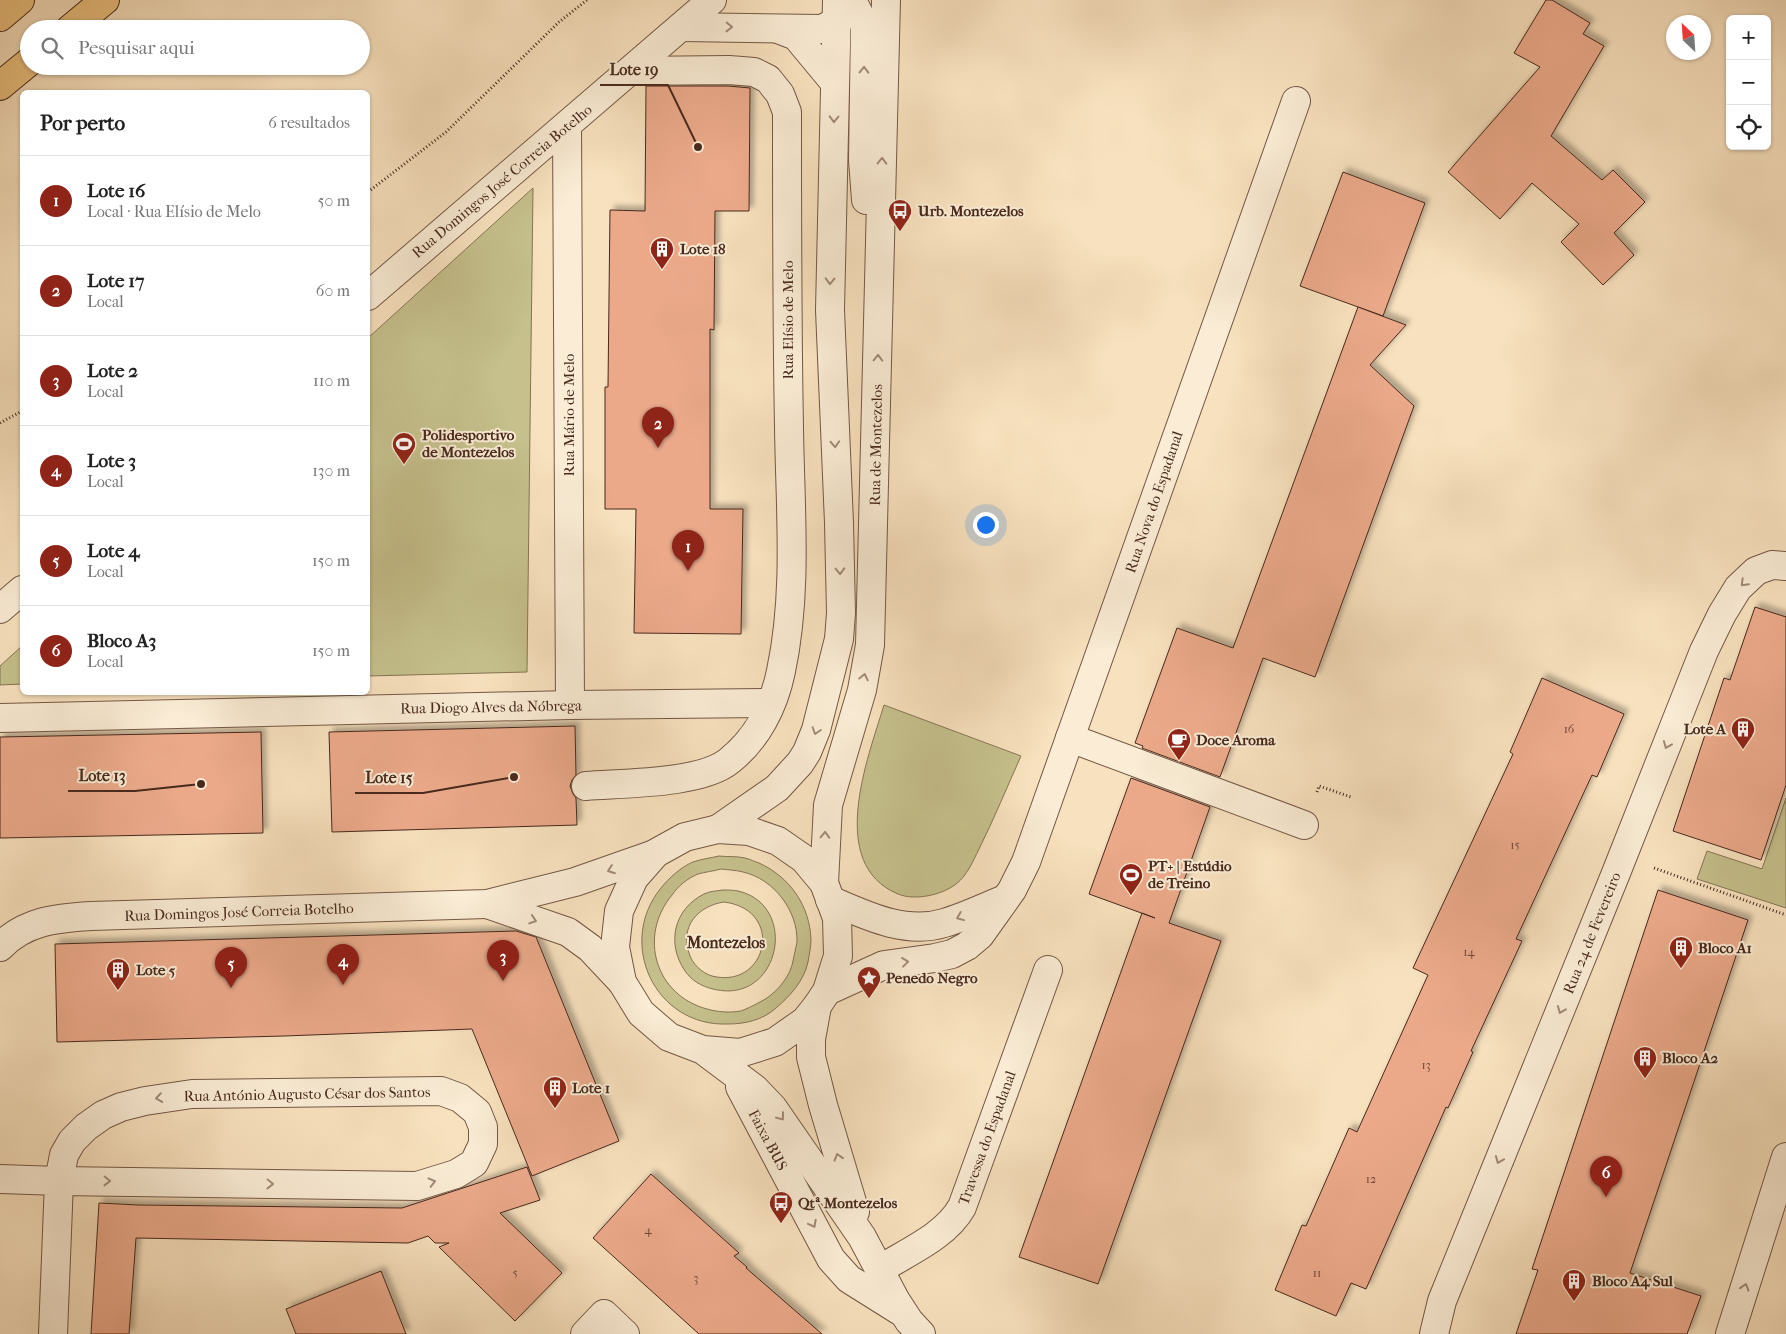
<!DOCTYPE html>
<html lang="pt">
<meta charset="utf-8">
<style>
:root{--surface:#fff;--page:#f2f2f2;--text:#222;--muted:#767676;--line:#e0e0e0;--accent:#8f2418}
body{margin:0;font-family:"IM FELL French Canon",serif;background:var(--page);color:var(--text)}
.controls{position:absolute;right:15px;top:15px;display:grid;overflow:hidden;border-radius:8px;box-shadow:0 1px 4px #0004}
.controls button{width:45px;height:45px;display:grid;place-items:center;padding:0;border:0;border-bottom:1px solid var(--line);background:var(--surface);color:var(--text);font:25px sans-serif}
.compass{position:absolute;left:1666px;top:15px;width:45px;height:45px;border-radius:50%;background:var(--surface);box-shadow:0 1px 4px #0004;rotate:335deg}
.you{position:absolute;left:985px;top:524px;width:18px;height:18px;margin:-12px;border:4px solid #fff;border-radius:50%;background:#1a73e8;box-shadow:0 0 0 8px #1a73e833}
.badge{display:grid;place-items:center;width:32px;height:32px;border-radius:50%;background:var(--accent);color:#fff;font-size:16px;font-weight:700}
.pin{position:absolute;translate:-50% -41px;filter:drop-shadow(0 1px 2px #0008)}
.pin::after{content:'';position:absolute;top:26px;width:18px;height:15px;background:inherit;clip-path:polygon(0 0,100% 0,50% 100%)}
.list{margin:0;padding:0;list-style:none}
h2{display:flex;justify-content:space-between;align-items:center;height:65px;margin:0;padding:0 20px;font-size:21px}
h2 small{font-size:16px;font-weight:400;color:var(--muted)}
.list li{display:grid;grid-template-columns:32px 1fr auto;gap:15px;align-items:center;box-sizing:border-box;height:90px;padding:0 20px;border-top:1px solid var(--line)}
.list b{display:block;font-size:19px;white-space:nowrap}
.list p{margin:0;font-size:16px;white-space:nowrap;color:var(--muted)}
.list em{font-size:16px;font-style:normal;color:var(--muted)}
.icon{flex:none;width:28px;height:28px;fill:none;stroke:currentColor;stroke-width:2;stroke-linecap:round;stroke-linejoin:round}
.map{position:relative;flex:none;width:1786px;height:1334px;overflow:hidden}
.search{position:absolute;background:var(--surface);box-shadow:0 1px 4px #0004;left:20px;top:20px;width:350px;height:55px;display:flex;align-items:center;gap:12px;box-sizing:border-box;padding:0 18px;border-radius:28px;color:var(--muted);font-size:19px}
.panel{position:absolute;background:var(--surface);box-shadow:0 1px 4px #0004;left:20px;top:90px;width:350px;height:605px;border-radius:8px}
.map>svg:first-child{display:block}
.green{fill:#c5c08c;stroke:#867454;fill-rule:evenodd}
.building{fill:#eba98a;stroke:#48291d;filter:url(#shadow)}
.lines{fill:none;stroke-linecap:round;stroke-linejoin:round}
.minor-casing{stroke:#745745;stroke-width:30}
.highway-casing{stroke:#48291d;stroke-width:30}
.path{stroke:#48291d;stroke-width:3;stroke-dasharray:1 2.5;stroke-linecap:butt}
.minor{stroke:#faecd5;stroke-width:28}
.highway{stroke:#ecc07f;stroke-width:28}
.oneway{stroke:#a18a79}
.labels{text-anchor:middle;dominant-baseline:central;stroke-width:4;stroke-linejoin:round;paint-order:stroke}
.number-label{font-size:12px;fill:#714938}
.street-label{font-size:15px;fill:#48291d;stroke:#faecd5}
.poi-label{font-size:15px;font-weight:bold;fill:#48291d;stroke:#faecd5;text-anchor:start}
.neighbourhood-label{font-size:16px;font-weight:bold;fill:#48291d;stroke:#faecd5}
.leader{fill:none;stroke:#48291d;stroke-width:2}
.callout-dot{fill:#48291d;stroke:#faecd5;stroke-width:2}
.callout-label{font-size:16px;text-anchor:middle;font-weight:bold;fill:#48291d;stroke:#faecd5;stroke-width:4;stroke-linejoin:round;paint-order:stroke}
</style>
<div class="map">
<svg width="1786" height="1334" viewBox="0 0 1786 1334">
<defs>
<filter id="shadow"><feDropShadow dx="4.5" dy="-4.5" stdDeviation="2.5" flood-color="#0004"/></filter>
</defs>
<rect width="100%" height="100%" fill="#f8e1be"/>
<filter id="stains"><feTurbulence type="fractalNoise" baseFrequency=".004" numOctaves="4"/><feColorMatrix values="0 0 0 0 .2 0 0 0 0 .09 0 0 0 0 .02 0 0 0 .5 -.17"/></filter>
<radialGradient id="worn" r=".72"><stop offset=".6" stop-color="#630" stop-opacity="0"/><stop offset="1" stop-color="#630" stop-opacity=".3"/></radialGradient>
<g class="green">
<polygon points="533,188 527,672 368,676 368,338"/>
<polygon points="22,646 22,684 0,685 0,666"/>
<path d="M 884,705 L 1021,756 C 1007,787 994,819 979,849 C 973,861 967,876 956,884 C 942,895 915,901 898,894 C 826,864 868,758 884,705 Z"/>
<polygon points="1786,798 1786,908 1697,879 1707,851 1762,869"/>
<path d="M 719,856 C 727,857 737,856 745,858 C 750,859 755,862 759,863 C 790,877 810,906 811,940 C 811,947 809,955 808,962 C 804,981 790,996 776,1008 C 763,1020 745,1024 728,1024 C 655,1027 616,943 661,888 C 669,878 681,867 693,862 C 701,859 711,858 719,856 ZM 721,869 C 728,870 736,870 743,872 C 774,879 798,911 797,942 C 796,948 794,955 793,961 C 790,978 774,996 758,1003 C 753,1006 746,1009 741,1011 C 730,1013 717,1012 707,1009 C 655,995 638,936 672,895 C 678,886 688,878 698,874 C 705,872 714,871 721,869 Z"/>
<path d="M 723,890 C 728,890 733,890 738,891 C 800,905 780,1006 713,989 C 701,986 692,981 685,971 C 666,943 674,909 704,894 C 710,891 717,891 723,890 ZM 724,902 C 786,910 767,990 712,976 C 702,973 692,964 689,953 C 680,926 698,906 724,902 Z"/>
</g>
<g class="building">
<polygon points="1546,0 1552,0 1590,23 1583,34 1604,46 1551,136 1602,180 1613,170 1645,202 1614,233 1634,255 1603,285 1561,242 1579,224 1532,183 1500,219 1448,172 1540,67 1514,53"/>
<polygon points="646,86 728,86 750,88 749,211 715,211 714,330 710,329 710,509 743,509 741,634 634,633 636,509 605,509 605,387 608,387 610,210 645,211"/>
<polygon points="1343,172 1425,203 1383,316 1300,286"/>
<polygon points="1358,307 1406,325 1370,365 1414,406 1315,677 1263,658 1220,777 1142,748 1143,746 1135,743 1177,628 1233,648"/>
<polygon points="1755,607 1786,617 1786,785 1761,860 1673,831 1724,678 1730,680"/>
<polygon points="1542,678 1624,714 1597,777 1592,775 1516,939 1522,941 1471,1051 1473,1052 1448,1108 1446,1107 1366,1289 1351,1283 1336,1316 1275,1290 1302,1225 1306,1226 1349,1128 1357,1132 1428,975 1413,968 1513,754 1510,752"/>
<polygon points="575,726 576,775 572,780 570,786 573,794 576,798 577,825 332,832 329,732"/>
<polygon points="261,732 263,833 0,838 0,737"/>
<polygon points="1131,778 1210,807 1169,923 1221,941 1098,1284 1019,1257 1142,913 1155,918 1089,894"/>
<polygon points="1658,890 1748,920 1630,1273 1701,1296 1687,1334 1516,1334 1538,1270 1532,1269"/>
<polygon points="516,931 536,937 619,1141 532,1176 472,1029 284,1036 57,1042 55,944"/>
<polygon points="527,1167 540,1200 500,1213 562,1273 515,1321 439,1247 449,1243 435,1243 428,1236 408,1243 136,1238 129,1334 91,1334 99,1203 138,1205 402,1208"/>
<polygon points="651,1174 739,1253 734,1256 747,1267 746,1268 822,1334 699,1334 593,1238"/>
<polygon points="381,1271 406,1334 296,1334 286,1309"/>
</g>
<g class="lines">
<g class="minor-casing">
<g id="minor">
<polyline points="852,0 865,26 863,160 866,200"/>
<polyline points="682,27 822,29 834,23 845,10"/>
<polyline points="778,29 796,36 835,83"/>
<polyline points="567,126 570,705"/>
<polyline points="368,296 712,0"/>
<polyline points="0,609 22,590"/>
<polyline points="0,718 570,705 771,703"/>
<polyline points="1070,738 1304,825"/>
<path d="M 586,786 C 623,783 701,784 729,761 C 757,739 774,706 781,671 C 798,591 790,508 789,427 C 787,322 787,217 787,112 L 780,94 L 768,79 L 754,72 L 729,70 L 632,71"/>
<polyline points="718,829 777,788 800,763 807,752 816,730 839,639 841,613 839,523 830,310 837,0"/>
<polyline points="824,883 828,805 862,690 870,645 886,0"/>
<path d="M 830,900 C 865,915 905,935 944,923 C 965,917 985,907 1005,899"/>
<polyline points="487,904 568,932 590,948 621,981"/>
<path d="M 0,947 C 25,921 56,918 91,916 L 487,904 L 575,882 L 652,855"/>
<polyline points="827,991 884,965 935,958 952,954 967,946 980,935 1012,890 1026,862 1296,101"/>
<polyline points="817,1006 811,1039 811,1057 823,1105 855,1212"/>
<polyline points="703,1050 740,1053 775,1042 805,1021 817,1006 827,991 838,956 837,918 824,883 804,859 778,841 749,831 718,829 685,837 656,853 634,878 619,911 615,947 622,982 641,1013 669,1037 703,1050 755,1089 773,1108 862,1237 896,1301 909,1321 921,1334"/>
<polyline points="740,1087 831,1259 849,1279 900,1311"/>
<polyline points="0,1179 59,1181 417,1186 456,1174 474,1163 483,1144 483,1127 477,1112 460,1098 441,1091 192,1094 145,1101 121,1107 103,1115 86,1127 72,1141 64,1155 59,1181 53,1334"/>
<path d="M 879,1270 C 907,1252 945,1237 962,1207 L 1048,970"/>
<polyline points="585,1334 604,1314 625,1334"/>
<polyline points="1434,1334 1442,1301 1616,873 1704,651 1722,614 1738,588 1756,571 1772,565 1786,566"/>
<polyline points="1730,1334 1786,1157"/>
</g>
</g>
<g class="highway-casing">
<g id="highway">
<polyline points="0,17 20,0"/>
<polyline points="70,29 105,0"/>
<polyline points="0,86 29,62"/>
</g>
</g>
<g class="path">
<polyline points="368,192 446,132 559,22 587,0"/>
<polyline points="0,423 22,411"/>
<polyline points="1317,792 1319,786 1351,797"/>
<polyline points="1654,868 1786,915"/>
</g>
<use href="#minor" class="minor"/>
<use href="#highway" class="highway"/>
</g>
<defs><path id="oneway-chevron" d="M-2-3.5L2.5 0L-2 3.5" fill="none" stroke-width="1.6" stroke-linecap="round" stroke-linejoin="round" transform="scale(1.25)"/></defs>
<g class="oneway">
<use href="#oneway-chevron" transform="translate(729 27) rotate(1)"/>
<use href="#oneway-chevron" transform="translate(864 70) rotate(-89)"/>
<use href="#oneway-chevron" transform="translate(834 119) rotate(91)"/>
<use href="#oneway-chevron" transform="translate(882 161) rotate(-89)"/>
<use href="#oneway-chevron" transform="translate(830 281) rotate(91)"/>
<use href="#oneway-chevron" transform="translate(878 358) rotate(-89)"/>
<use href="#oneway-chevron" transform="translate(835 444) rotate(87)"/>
<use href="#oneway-chevron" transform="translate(840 571) rotate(89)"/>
<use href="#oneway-chevron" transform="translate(1744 583) rotate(135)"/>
<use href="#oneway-chevron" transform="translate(864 677) rotate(-77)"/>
<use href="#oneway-chevron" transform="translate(816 731) rotate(108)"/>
<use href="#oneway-chevron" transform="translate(1667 745) rotate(112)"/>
<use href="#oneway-chevron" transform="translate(825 835) rotate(-88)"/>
<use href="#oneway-chevron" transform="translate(611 870) rotate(160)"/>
<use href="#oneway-chevron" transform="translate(960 917) rotate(158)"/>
<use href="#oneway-chevron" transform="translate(533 920) rotate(18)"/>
<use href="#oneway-chevron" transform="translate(905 962) rotate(-7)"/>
<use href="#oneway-chevron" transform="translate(1561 1010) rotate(112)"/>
<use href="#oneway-chevron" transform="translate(159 1098) rotate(171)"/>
<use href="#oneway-chevron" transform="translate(781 1117) rotate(53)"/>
<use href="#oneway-chevron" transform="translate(838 1157) rotate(-107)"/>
<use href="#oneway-chevron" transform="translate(1499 1160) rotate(112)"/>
<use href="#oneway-chevron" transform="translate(107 1181) rotate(1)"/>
<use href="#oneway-chevron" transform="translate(432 1182) rotate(-14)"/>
<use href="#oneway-chevron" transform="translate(270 1184) rotate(1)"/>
<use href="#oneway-chevron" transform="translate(813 1224) rotate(62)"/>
<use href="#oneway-chevron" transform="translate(1745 1287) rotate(-73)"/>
</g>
<defs>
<g id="bus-pin" transform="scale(1.25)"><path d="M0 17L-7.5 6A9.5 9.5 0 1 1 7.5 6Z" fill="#8f2418" stroke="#faecd5"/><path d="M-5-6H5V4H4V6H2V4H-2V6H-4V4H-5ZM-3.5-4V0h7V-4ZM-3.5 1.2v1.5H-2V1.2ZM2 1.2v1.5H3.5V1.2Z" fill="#fff"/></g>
<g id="building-pin" transform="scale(1.25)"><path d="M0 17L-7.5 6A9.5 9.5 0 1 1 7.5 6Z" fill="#8f2418" stroke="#faecd5"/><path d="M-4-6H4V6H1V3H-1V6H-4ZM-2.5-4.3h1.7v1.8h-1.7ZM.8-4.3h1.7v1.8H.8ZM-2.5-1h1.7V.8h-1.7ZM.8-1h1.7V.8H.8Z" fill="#fff"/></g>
<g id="stadium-pin" transform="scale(1.25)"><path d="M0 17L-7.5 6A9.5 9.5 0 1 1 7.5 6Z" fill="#8f2418" stroke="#faecd5"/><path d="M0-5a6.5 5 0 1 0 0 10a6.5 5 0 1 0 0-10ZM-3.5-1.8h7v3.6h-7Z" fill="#fff"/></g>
<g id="cafe-pin" transform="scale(1.25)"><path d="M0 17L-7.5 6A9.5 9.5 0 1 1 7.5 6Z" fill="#8f2418" stroke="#faecd5"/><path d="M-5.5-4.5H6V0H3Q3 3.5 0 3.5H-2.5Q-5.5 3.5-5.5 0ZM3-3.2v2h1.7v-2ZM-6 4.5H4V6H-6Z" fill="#fff"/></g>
<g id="sight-pin" transform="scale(1.25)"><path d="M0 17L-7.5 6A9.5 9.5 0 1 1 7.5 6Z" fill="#8f2418" stroke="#faecd5"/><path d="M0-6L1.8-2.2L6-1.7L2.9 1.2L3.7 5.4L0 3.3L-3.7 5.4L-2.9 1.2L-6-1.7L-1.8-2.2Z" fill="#fff"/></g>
</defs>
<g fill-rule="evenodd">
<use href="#bus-pin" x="900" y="211"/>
<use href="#building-pin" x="662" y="249"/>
<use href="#stadium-pin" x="404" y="444"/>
<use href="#building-pin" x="1743" y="729"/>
<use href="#cafe-pin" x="1179" y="740"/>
<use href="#stadium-pin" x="1131" y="875"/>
<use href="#building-pin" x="1681" y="948"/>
<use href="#building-pin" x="118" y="970"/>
<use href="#sight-pin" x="869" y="978"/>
<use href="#building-pin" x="1645" y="1058"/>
<use href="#building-pin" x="555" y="1088"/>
<use href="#bus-pin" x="781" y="1203"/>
<use href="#building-pin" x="1574" y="1281"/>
</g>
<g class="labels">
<g class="number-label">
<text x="1569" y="729">16</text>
<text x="1515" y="845">15</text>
<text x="1469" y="952">14</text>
<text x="1426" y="1065">13</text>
<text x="1371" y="1179">12</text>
<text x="648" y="1230">4</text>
<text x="515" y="1273">5</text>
<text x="1317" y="1273">11</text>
<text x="696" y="1278">3</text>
</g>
<g class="street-label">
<text transform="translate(502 181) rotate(-40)">Rua Domingos José Correia Botelho</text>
<text transform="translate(788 320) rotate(-90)">Rua Elísio de Melo</text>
<text transform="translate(569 415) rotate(-90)">Rua Mário de Melo</text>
<text transform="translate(876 445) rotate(-89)">Rua de Montezelos</text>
<text transform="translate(1154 502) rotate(-71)">Rua Nova do Espadanal</text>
<text transform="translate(491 707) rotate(-1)">Rua Diogo Alves da Nóbrega</text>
<text transform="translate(239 912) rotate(-2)">Rua Domingos José Correia Botelho</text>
<text transform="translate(1592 933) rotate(-68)">Rua 24 de Fevereiro</text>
<text transform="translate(307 1094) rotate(-1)">Rua António Augusto César dos Santos</text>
<text transform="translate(987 1138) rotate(-70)">Travessa do Espadanal</text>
<text transform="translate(768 1140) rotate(62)">Faixa BUS</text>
</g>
<g class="poi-label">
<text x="918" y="211">Urb. Montezelos</text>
<text x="680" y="249">Lote 18</text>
<text x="422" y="435">Polidesportivo<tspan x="422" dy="17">de Montezelos</tspan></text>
<text x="1726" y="729" text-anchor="end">Lote A</text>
<text x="1196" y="740">Doce Aroma</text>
<text x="1148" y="866">PT+ | Estúdio<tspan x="1148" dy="17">de Treino</tspan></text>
<text x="1698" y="948">Bloco A1</text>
<text x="136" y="970">Lote 5</text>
<text x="886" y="978">Penedo Negro</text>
<text x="1662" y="1058">Bloco A2</text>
<text x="572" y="1088">Lote 1</text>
<text x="798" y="1203">Qtª Montezelos</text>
<text x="1592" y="1281">Bloco A4 Sul</text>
</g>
<g class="neighbourhood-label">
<text x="726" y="942">Montezelos</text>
</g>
</g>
<path class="leader" d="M698 147L668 85H600M201 784L135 791H68M514 777L423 793H355"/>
<g class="callout-dot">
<circle cx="698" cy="147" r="5"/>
<circle cx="201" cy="784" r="5"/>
<circle cx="514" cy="777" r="5"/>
</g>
<g class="callout-label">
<text x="634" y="75">Lote 19</text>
<text x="102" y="781">Lote 13</text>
<text x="389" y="783">Lote 15</text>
</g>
<rect width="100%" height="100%" filter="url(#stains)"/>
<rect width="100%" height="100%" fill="url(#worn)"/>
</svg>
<div class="controls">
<button>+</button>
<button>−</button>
<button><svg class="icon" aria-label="locate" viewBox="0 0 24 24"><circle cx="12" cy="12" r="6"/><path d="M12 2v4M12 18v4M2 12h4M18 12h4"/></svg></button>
</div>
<svg class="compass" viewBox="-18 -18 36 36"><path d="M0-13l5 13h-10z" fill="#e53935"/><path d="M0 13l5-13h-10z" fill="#767676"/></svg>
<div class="you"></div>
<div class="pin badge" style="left:688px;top:571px">1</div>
<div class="pin badge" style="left:658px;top:448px">2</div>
<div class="pin badge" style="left:503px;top:981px">3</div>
<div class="pin badge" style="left:343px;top:985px">4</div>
<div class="pin badge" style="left:231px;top:988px">5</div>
<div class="pin badge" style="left:1606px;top:1197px">6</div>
<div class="search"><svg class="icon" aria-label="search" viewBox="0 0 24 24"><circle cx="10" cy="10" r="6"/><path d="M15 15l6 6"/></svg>Pesquisar aqui</div>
<section class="panel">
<h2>Por perto<small>6 resultados</small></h2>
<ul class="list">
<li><span class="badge">1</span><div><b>Lote 16</b><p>Local · Rua Elísio de Melo</p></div><em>50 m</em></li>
<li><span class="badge">2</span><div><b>Lote 17</b><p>Local</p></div><em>60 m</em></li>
<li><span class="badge">3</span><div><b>Lote 2</b><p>Local</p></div><em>110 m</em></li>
<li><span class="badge">4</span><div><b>Lote 3</b><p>Local</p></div><em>130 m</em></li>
<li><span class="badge">5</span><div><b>Lote 4</b><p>Local</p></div><em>150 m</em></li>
<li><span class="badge">6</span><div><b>Bloco A3</b><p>Local</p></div><em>150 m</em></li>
</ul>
</section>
</div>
